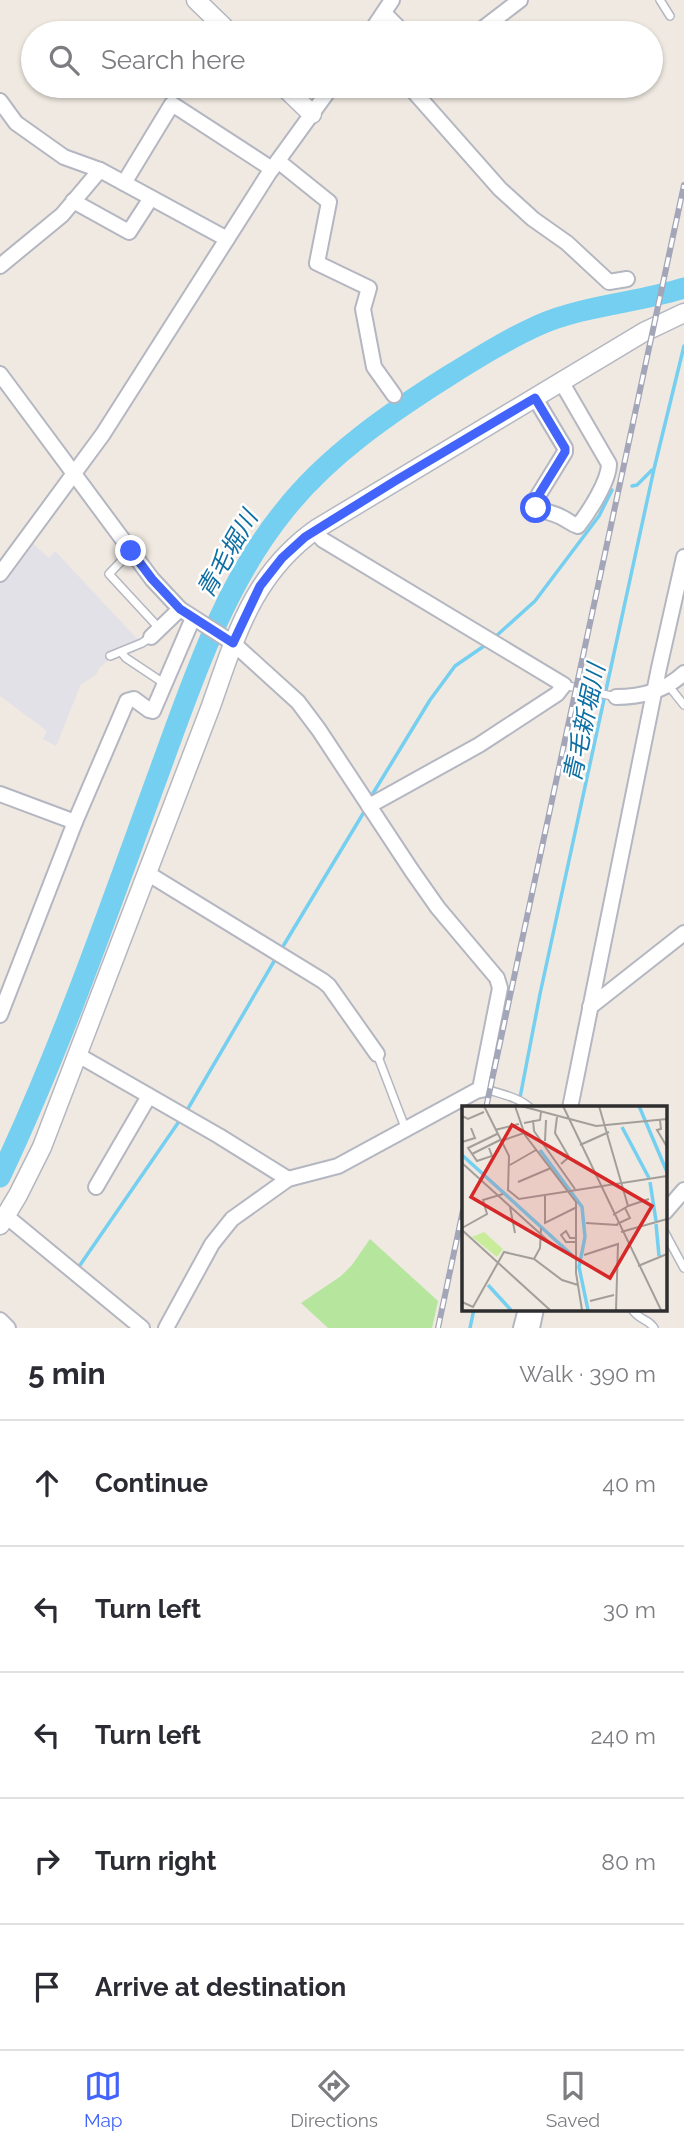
<!DOCTYPE html>
<meta charset="utf-8">
<style>
:root{--surface:#fff;--page:#f2f2f3;--text:#2b2b33;--muted:#7c7c81;--line:#e1e1e2;--accent:#4264fb}
body{margin:0;font-family:Raleway,"Noto Sans JP",sans-serif;background:var(--page);color:var(--text)}
.stop{position:absolute;width:21px;height:21px;margin:-16px;border:5px solid #4264fb;border-radius:50%;background:#fff}
.stop.end{background:#4264fb;border-color:#fff;box-shadow:0 2px 7px #0008}
.list{margin:0;padding:0;list-style:none}
h2{display:flex;justify-content:space-between;align-items:center;height:91px;margin:0;padding:0 28px;font-size:30px}
h2 small{font-size:23px;font-weight:400;color:var(--muted)}
.list li{display:grid;grid-template-columns:46px 1fr auto;gap:21px;align-items:center;box-sizing:border-box;height:126px;padding:0 28px;border-top:2px solid var(--line)}
.list b{display:block;font-size:26px;white-space:nowrap}
.list em{font-size:23px;font-style:normal;color:var(--muted)}
.icon{flex:none;width:38px;height:38px;fill:none;stroke:currentColor;stroke-width:2;stroke-linecap:round;stroke-linejoin:round}
.map{position:relative;flex:none;width:684px;height:1328px;overflow:hidden}
.search{position:absolute;background:var(--surface);box-shadow:0 2px 5px #0004;left:21px;right:21px;top:21px;height:77px;display:flex;align-items:center;gap:18px;box-sizing:border-box;padding:0 24px;border-radius:38px;color:var(--muted);font-size:26px}
.sheet{height:721px;background:var(--surface)}
nav{display:flex;justify-content:space-around;align-items:center;box-sizing:border-box;height:98px;border-top:2px solid var(--line);background:var(--surface);font-size:19px;color:var(--muted)}
nav a{display:grid;justify-items:center;gap:4px}
nav .on{color:var(--accent)}
.map>svg:first-child{display:block}
.industrial{fill:#e3e1e8}
.green{fill:#b6e59e}
.lines{fill:none;stroke-linecap:round;stroke-linejoin:round}
.stream{stroke:#75cff0;stroke-width:3.5}
.river{stroke:#75cff0;stroke-width:21}
.service-casing{stroke:#b4b7c1;stroke-width:10}
.minor-casing{stroke:#b4b7c1;stroke-width:18}
.tertiary-casing{stroke:#b4b7c1;stroke-width:21}
.service{stroke:#fff;stroke-width:7}
.minor{stroke:#fff;stroke-width:14}
.tertiary{stroke:#fff;stroke-width:18}
.rail-casing{stroke:#a3a6b8;stroke-width:6}
.rail{stroke:#fff;stroke-width:3.5;stroke-dasharray:10;stroke-linecap:butt}
.route{stroke:#4264fb;stroke-width:9}
.labels{text-anchor:middle;dominant-baseline:central;stroke-width:5;stroke-linejoin:round;paint-order:stroke}
.water-label{font-size:24px;font-style:italic;fill:#0d6fa3;stroke:#fff}
.inset-river{fill:none;stroke:#75cff0;stroke-width:3.5}
.inset-road{fill:none;stroke:#a29e99;stroke-width:2}
.view{fill:#d62828;fill-opacity:0.15;stroke:#d62828;stroke-width:3.5}
.inset-edge{fill:none;stroke:#2e2e2e;stroke-width:3.5}
</style>
<div class="map">
<svg width="684" height="1328" viewBox="0 0 684 1328">
<rect width="100%" height="100%" fill="#efe9e1"/>
<polygon class="industrial" points="31,542 49,558 55,551 139,641 106,654 109,660 100,667 96,675 81,684 56,746 43,739 47,731 0,696 0,584"/>
<polygon class="green" points="370,1239 438,1301 432,1328 328,1328 301,1303 341,1276 352,1265"/>
<g class="lines">
<g class="stream">
<polyline points="632,486 637,485 652,470"/>
<polyline points="495,637 535,601 599,516 612,490"/>
<polyline points="372,795 430,700 455,666 487,644"/>
<polyline points="282,948 364,812"/>
<polyline points="518,1108 540,994 654,469 684,346"/>
<polyline points="186,1112 276,958"/>
<polyline points="78,1268 180,1120"/>
<polyline points="470,1328 474,1309"/>
</g>
<path class="river" d="M 0,1177 C 60,1050 106,918 154,786 C 189,692 220,590 284,511 C 327,456 391,412 450,375 C 479,357 508,339 539,325 C 585,305 637,303 684,288"/>
<g class="service-casing">
<g id="service">
<polyline points="660,0 670,16"/>
<polyline points="131,551 109,574 159,628"/>
<polyline points="121,652 126,658 165,684"/>
<polyline points="110,656 142,643 151,637"/>
<polyline points="564,685 616,697"/>
<polyline points="668,685 684,705"/>
<polyline points="377,1054 406,1130"/>
<path d="M 486,1089 C 500,1094 519,1097 530,1108"/>
<polyline points="665,1233 684,1268"/>
<path d="M 632,1309 C 639,1321 648,1318 654,1328"/>
</g>
</g>
<g class="minor-casing">
<g id="minor">
<polyline points="384,13 404,33"/>
<polyline points="370,33 392,0"/>
<polyline points="477,33 520,0"/>
<polyline points="409,86 500,189 533,219 567,243 609,282 627,279"/>
<polyline points="0,101 16,123 64,157 100,170"/>
<polyline points="278,161 329,202 317,263 369,288 363,309 374,367 394,395"/>
<polyline points="124,183 172,104 272,169"/>
<polyline points="73,201 129,232 151,198"/>
<polyline points="0,266 62,215 100,170 227,239"/>
<polyline points="0,374 152,579 180,609 233,643 298,702 319,730 412,871 438,908 497,978 500,988 480,1089"/>
<path d="M 535,398 L 565,448 L 565,452 L 533,504 C 540,512 552,512 561,517 C 568,520 571,524 578,526 C 589,512 609,481 609,464 L 562,383"/>
<polyline points="314,531 323,540 564,685 557,694 479,745 369,806"/>
<polyline points="0,574 103,434 269,173 332,86"/>
<polyline points="151,637 180,609"/>
<path d="M 616,697 C 642,697 665,691 684,673"/>
<polyline points="0,794 75,822"/>
<polyline points="147,873 323,981 329,986 377,1054"/>
<polyline points="590,1007 684,933"/>
<polyline points="0,1015 75,822 127,701 134,699 149,710 153,711 193,618"/>
<polyline points="78,1055 219,1136 288,1179"/>
<polyline points="570,1108 659,668 684,557"/>
<polyline points="96,1187 149,1096"/>
<polyline points="665,1212 684,1190"/>
<polyline points="6,1216 142,1328"/>
<polyline points="0,1320 8,1328"/>
<polyline points="166,1328 212,1244 232,1219 288,1179 338,1166 476,1091 486,1089"/>
<polyline points="521,1328 526,1309"/>
<polyline points="532,1328 536,1309"/>
</g>
</g>
<g class="tertiary-casing">
<g id="tertiary">
<polyline points="196,0 230,33"/>
<polyline points="283,86 312,114"/>
<path d="M 0,1225 L 18,1195 L 42,1147 L 211,706 C 236,635 253,573 318,528 L 644,332 L 684,313"/>
</g>
</g>
<use href="#service" class="service"/>
<use href="#minor" class="minor"/>
<use href="#tertiary" class="tertiary"/>
<g class="rail-casing">
<g id="rail">
<polyline points="486,1108 684,185"/>
<polyline points="438,1328 463,1210"/>
</g>
</g>
<use href="#rail" class="rail"/>
</g>
<g class="lines">
<polyline class="route" points="131,551 152,579 180,609 233,643 260,586 282,558 305,537 395,481 535,398 565,448 565,452 533,504 536,508"/>
</g>
<g class="labels">
<g class="water-label">
<text transform="translate(227 554) rotate(-60)">青毛堀川</text>
<text transform="translate(584 723) rotate(-78)">青毛新堀川</text>
</g>
</g>
<g transform="translate(462 1106)">
<rect width="205" height="205" fill="#efe9e1"/>
<path d="M 22,126 L 41,143 L 35,151 L 10,131 Z" fill="#c9ec9a"/>
<path class="inset-river" d="M 177,0 L 205,66M 160,21 L 187,72M 78,44 L 120,101 L 123,131 L 117,161 L 126,204M 0,49 L 111,150M 188,76 L 194,115M 194,118 L 197,150M 26,179 L 49,204"/>
<path class="inset-road" d="M 22,0 L 47,50 L 46,85M 53,0 L 63,29 L 114,96 L 114,167 L 120,204M 59,0 L 134,20 L 205,13M 101,0 L 199,204M 137,0 L 166,100 L 151,109M 0,10 L 6,13 L 22,6M 95,11 L 93,27 L 107,51 L 99,58M 71,14 L 72,25 L 113,83M 198,14 L 199,23 L 195,24 L 205,41M 62,17 L 78,14 L 79,6M 33,24 L 57,18M 39,35 L 62,27M 83,35 L 84,14M 0,36 L 13,32 L 9,22M 118,39 L 147,26M 27,42 L 30,50 L 15,55 L 6,42 L 35,28M 10,48 L 38,34M 0,57 L 93,141M 48,59 L 74,44M 56,76 L 89,62M 46,84 L 57,93 L 205,70M 83,90 L 83,117 L 115,101M 166,100 L 187,93M 48,101 L 53,127M 124,117 L 156,119M 155,118 L 168,112 L 163,102M 0,122 L 25,108 L 21,94 L 41,88M 0,124 L 88,204M 159,126 L 205,113M 115,132 L 108,132 L 104,125 L 99,129 L 104,136 L 115,136M 122,149 L 156,138 L 154,204M 72,153 L 78,142 L 79,122M 176,160 L 205,148M 128,195 L 152,189M 0,196 L 11,201 L 42,146 L 72,153 L 100,174 L 116,179"/>
<path class="view" d="M 50,19 L 190,100 L 148,172 L 9,91 Z"/>
<rect width="205" height="205" class="inset-edge"/>
</g>
</svg>
<div class="stop" style="left:536px;top:508px"></div>
<div class="stop end" style="left:131px;top:551px"></div>
<div class="search"><svg class="icon" aria-label="search" viewBox="0 0 24 24"><circle cx="10" cy="10" r="6"/><path d="M15 15l6 6"/></svg>Search here</div>
</div>
<section class="sheet">
<h2>5 min<small>Walk · 390 m</small></h2>
<ul class="list">
<li><svg class="icon" aria-label="ahead" viewBox="0 0 24 24"><path d="M12 20V5M6 11l6-6 6 6"/></svg><div><b>Continue</b></div><em>40 m</em></li>
<li><svg class="icon" aria-label="left" viewBox="0 0 24 24"><path d="M17 20v-9H6M10 6l-5 5 5 5"/></svg><div><b>Turn left</b></div><em>30 m</em></li>
<li><svg class="icon" aria-label="left" viewBox="0 0 24 24"><path d="M17 20v-9H6M10 6l-5 5 5 5"/></svg><div><b>Turn left</b></div><em>240 m</em></li>
<li><svg class="icon" aria-label="right" viewBox="0 0 24 24"><path d="M7 20v-9h11M14 6l5 5-5 5"/></svg><div><b>Turn right</b></div><em>80 m</em></li>
<li><svg class="icon" aria-label="arrive" viewBox="0 0 24 24"><path d="M6 21V4h12l-3 4 3 4H6"/></svg><div><b>Arrive at destination</b></div></li>
</ul>
</section>
<nav>
<a class="on"><svg class="icon" aria-label="map" viewBox="0 0 24 24"><path d="M3 6l6-2 6 2 6-2v14l-6 2-6-2-6 2zM9 4v14M15 6v14"/></svg>Map</a>
<a><svg class="icon" aria-label="directions" viewBox="0 0 24 24"><path d="M12 3l9 9-9 9-9-9zM9 14v-3h6M13 9l2 2-2 2"/></svg>Directions</a>
<a><svg class="icon" aria-label="saved" viewBox="0 0 24 24"><path d="M7 4h10v16l-5-4-5 4z"/></svg>Saved</a>
</nav>
